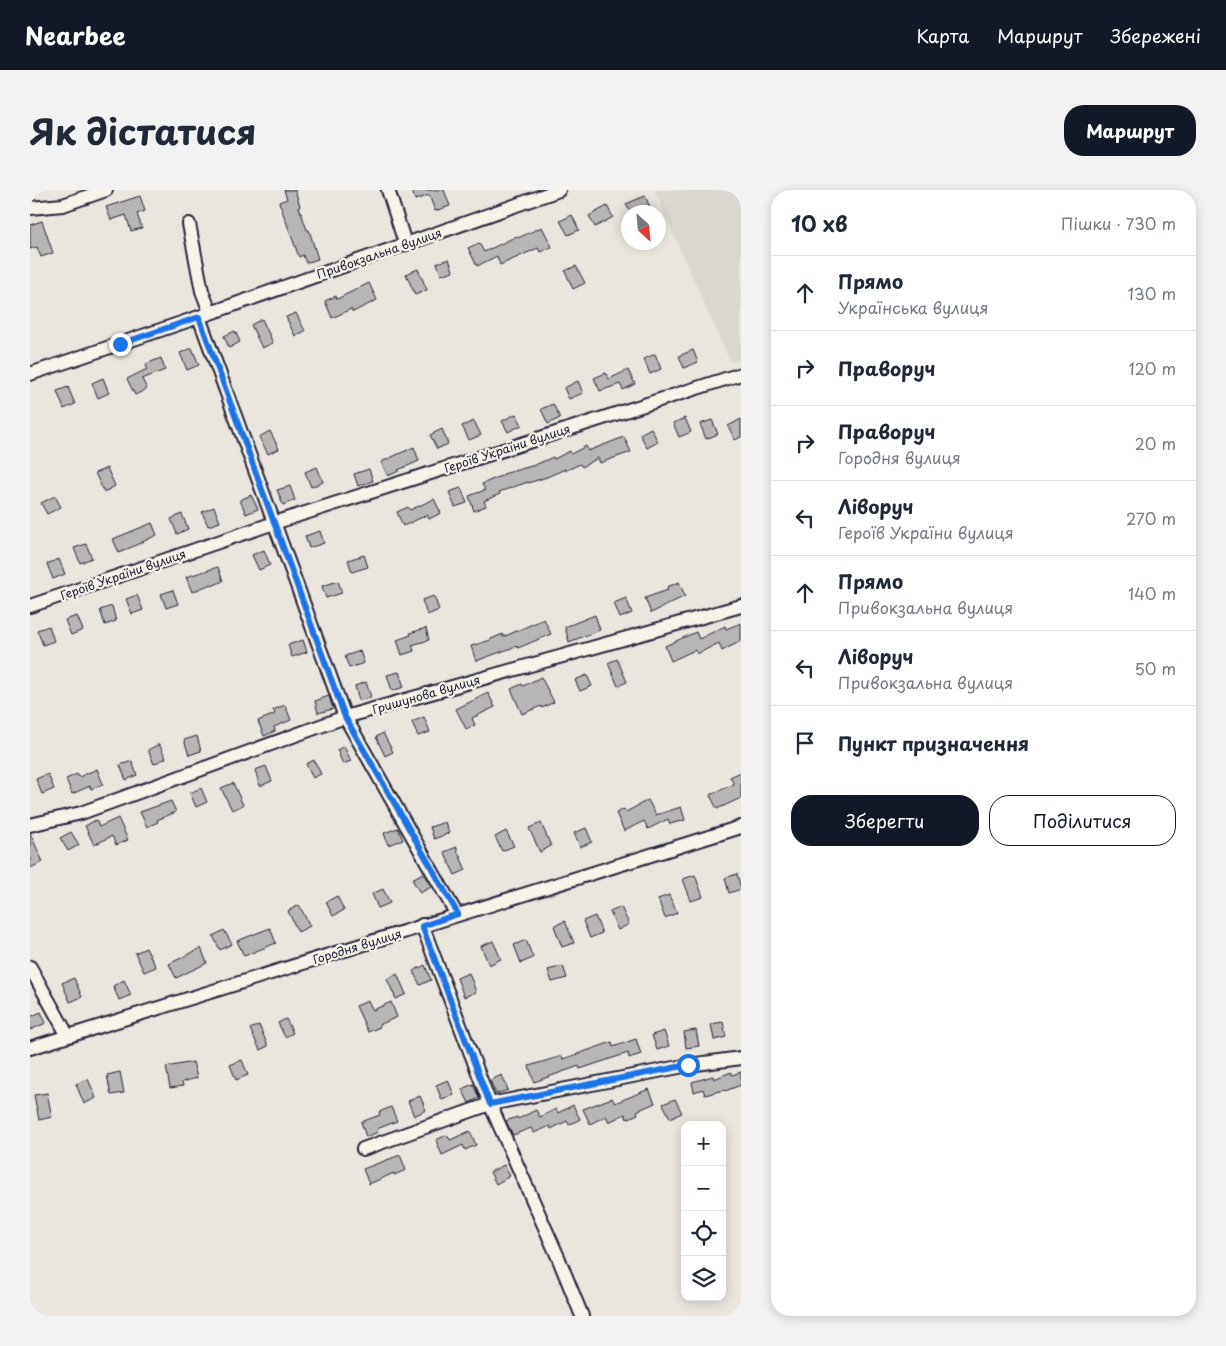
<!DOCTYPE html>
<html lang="uk">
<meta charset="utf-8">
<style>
:root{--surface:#fff;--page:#f2f2f3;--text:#1f2937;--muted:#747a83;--line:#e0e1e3;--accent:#111827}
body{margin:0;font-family:"Playpen Sans",sans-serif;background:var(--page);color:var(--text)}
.controls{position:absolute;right:15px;bottom:15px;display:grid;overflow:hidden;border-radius:10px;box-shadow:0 2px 12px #0003}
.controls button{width:45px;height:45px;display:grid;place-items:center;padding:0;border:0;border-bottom:1px solid var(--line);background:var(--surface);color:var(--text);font:25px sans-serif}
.compass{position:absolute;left:591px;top:15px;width:45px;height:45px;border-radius:50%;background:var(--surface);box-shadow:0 2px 12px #0003;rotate:154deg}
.stop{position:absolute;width:15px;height:15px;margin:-11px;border:4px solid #1a73e8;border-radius:50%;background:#fff}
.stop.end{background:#1a73e8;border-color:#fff;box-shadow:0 1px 5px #0008}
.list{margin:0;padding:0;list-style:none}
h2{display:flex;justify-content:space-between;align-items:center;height:65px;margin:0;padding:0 20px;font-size:21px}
h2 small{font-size:16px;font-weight:400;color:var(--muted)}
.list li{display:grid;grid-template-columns:32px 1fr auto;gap:15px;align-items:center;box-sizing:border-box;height:75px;padding:0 20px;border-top:1px solid var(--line)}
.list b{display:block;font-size:19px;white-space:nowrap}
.list p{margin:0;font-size:16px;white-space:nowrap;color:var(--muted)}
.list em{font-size:16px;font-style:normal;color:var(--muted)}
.actions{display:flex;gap:10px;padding:15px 20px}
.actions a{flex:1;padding:11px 0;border:1px solid var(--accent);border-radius:20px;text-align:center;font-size:18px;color:var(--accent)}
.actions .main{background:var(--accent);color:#fff}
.icon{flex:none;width:28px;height:28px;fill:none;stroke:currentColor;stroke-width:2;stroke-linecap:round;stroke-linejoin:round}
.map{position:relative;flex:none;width:711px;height:1126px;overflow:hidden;border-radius:20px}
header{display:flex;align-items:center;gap:30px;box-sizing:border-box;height:70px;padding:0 25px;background:var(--accent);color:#fff}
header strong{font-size:24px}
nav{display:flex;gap:28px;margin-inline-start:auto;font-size:18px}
.intro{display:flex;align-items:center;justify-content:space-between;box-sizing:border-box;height:120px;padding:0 30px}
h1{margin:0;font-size:35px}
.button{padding:12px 22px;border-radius:20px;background:var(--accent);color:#fff;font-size:18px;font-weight:700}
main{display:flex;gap:30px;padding:0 30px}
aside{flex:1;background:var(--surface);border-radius:20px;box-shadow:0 2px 12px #0003}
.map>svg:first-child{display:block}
.built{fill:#dbd8d2}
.building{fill:#b8b6b5;stroke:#22223b}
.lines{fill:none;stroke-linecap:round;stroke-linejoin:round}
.minor-casing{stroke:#22223b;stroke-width:16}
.minor{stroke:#f7f3e8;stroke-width:12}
.route{stroke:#1a73e8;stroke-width:6}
.labels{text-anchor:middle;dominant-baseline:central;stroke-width:4.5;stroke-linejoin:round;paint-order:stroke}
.street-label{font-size:12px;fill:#22223b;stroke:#f7f3e8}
</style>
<header>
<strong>Nearbee</strong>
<nav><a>Карта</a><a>Маршрут</a><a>Збережені</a></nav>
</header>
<div class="intro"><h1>Як дістатися</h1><a class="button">Маршрут</a></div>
<main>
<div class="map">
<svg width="711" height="1126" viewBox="0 0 711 1126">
<rect width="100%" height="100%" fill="#eae6de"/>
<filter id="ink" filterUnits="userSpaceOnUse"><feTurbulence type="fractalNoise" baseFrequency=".02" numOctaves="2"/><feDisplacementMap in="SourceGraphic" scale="10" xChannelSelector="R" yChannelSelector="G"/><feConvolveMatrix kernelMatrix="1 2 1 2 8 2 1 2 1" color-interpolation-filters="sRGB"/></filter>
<g filter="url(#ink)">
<polygon class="built" points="624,0 711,0 711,169 700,172"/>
<g class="building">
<polygon points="254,0 265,0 270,16 269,17 277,40 279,40 288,69 276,73 273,65 269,67 249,12 257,9"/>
<polygon points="382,0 414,0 420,16 405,21 399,5 385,10"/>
<polygon points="110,6 115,21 107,24 112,38 101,41 96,25 81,30 76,17"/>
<polygon points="615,6 622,22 600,22 596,14"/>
<polygon points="577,16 583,27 565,37 559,26"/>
<polygon points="542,25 549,40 538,45 530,31"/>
<polygon points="12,31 23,63 11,67 7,57 0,59 0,35"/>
<polygon points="512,37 522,57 510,62 508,58 470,75 467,66 447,76 438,58 449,53 454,62 487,46 488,48"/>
<polygon points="419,69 423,81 411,85 407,73"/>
<polygon points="546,76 555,93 543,99 535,81"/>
<polygon points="388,79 397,100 385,105 376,84"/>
<polygon points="339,93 347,110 323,122 321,119 302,128 295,111 306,106 307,109"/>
<polygon points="266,123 275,141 265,146 256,127"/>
<polygon points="232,129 243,153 232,158 221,135"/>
<polygon points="205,141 210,152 199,158 194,146"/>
<polygon points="162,158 169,175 157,180 150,163"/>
<polygon points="663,160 668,172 654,178 649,166"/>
<polygon points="625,164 631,179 620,184 614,169"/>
<polygon points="131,168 135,180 112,189 117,199 105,205 97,189 117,179 116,174"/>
<polygon points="598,180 605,194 593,200 590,194 570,201 564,188 576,183 579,189"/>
<polygon points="73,188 79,203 68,208 62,193"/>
<polygon points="548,191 553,203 539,209 534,198"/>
<polygon points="38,197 45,214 34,219 27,201"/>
<polygon points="523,214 530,228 518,234 511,219"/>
<polygon points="486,224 492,235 478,242 472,231"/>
<polygon points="655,228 661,242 649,247 643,233"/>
<polygon points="711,229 711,247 705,250 698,236"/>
<polygon points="682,230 688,244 676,249 670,234"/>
<polygon points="444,231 451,245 439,250 432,236"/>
<polygon points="621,238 628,252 617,258 610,244"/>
<polygon points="412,239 418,254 407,259 400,245"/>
<polygon points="240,241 249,259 238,264 229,247"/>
<polygon points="594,247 601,262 570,273 568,268 552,277 550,274 535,281 535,279 517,287 498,293 498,292 469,302 470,304 454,311 456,316 444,321 439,306 455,300 452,294 473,285 473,284 505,275 523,267 524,269 540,261 541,264 556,256 558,261"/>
<polygon points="384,257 389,271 368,280 369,281 358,286 351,272"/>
<polygon points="287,277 293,292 281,297 275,282"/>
<polygon points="77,278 85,296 74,302 65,283"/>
<polygon points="339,279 343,291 328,296 324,284"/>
<polygon points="260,296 265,310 253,315 247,300"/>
<polygon points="431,298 437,313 425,317 419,302"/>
<polygon points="221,305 228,319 216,324 210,310"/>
<polygon points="25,306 31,317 17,324 11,313"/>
<polygon points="404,309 411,323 399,329 397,325 373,336 367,322 378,317 380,320"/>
<polygon points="184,317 190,332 178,336 172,322"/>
<polygon points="152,324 158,339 147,344 141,329"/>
<polygon points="122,333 127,345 89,363 83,349"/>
<polygon points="290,341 294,353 279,358 275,346"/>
<polygon points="56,354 62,368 50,373 44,358"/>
<polygon points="234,360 240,375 229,380 222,365"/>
<polygon points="334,365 338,377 322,382 318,370"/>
<polygon points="29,369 35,384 23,389 17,374"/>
<polygon points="188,377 193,391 182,396 181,394 162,402 156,387"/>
<polygon points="308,391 312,403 296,408 292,396"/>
<polygon points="649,392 655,406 621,423 615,408 638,400 637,397"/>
<polygon points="143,400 148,414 136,418 131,404"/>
<polygon points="107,405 113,420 102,424 96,409"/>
<polygon points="404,406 409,420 397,425 392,410"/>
<polygon points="596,408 602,423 590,428 584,413"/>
<polygon points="82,416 86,431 75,435 70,420"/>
<polygon points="565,425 570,440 539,452 535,437"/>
<polygon points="47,426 53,440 41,445 35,430"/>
<polygon points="514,429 521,444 488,458 487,456 446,471 441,456 461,450 461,449 473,444 473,447"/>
<polygon points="711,433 711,451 692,461 689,453 667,464 665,460 641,471 635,456 666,442 669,449 695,436 696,439"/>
<polygon points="19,436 24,451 13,455 7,440"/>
<polygon points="396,438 399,450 382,455 384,461 372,465 367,450 381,445 380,443"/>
<polygon points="273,450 277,462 262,467 258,455"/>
<polygon points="330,461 334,473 319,478 315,466"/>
<polygon points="587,469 597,492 588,496 578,473"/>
<polygon points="369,482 374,497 362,501 357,485"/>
<polygon points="557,485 562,496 550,501 545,490"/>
<polygon points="511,487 524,512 512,518 511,516 492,524 481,499 492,494 493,496"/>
<polygon points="336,492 341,507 329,511 325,496"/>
<polygon points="458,503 465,517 442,528 445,535 436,539 426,519"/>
<polygon points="299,506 303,519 288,523 285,511"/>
<polygon points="255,515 261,530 244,537 245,541 234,546 228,531 245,524 243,520"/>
<polygon points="394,527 400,542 388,546 382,532"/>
<polygon points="353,543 363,562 355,566 346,547"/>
<polygon points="167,546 171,561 159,565 154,550"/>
<polygon points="129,554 136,568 124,574 118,560"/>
<polygon points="314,556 321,571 313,574 307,560"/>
<polygon points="284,570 291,584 283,588 276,574"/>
<polygon points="102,571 107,585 96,590 90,575"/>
<polygon points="236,576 242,591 230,596 225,580"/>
<polygon points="67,579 73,594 61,599 60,596 42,604 36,589 47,584 49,587"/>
<polygon points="711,582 711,608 687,619 680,605 704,594 700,587"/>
<polygon points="18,584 24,599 12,604 6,589"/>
<polygon points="203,593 213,615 202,620 191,598"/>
<polygon points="171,598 177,612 166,617 160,603"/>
<polygon points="618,610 626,625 651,617 655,630 640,634 638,629 618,639 614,631 594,641 586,623 594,619 596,622"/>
<polygon points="141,611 146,622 127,630 128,632 117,637 110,622"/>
<polygon points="88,628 98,650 86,655 82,646 64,655 55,636 66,630 69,637"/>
<polygon points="415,632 419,643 404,649 400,637"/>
<polygon points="511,633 521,656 510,662 499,638"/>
<polygon points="368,638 373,650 358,655 354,643"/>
<polygon points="556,638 562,652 550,657 544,643"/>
<polygon points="476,641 484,656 472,661 465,647"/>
<polygon points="41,642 49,655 38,661 30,648"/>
<polygon points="0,643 13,672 0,678"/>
<polygon points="427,657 427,660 436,680 425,685 414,662"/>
<polygon points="393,683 401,697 390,703 382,689"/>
<polygon points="707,684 711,699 699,703 695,688"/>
<polygon points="665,685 673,707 661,711 653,689"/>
<polygon points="353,699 360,713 348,718 342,704"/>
<polygon points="639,705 647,723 635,728 628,709"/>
<polygon points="307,706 314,720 303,726 296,712"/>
<polygon points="269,715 280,736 268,742 258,721"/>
<polygon points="591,717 599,734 588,740 580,722"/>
<polygon points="565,726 572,743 560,748 553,731"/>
<polygon points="535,731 544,753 532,757 524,736"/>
<polygon points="240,738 246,753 214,766 207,751"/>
<polygon points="194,740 202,754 190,760 183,746"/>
<polygon points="496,750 503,768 491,773 484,755"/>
<polygon points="463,751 471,769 459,775 451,756"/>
<polygon points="116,758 126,777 114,782 105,763"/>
<polygon points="171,758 177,773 146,788 139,774"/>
<polygon points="395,775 401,790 390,795 383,781"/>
<polygon points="533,776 537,788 522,792 518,780"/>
<polygon points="439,783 446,802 434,807 427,788"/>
<polygon points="367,784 376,804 366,809 357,789"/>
<polygon points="44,788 52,807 40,812 32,793"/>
<polygon points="94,790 101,805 89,810 83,796"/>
<polygon points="338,811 343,820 361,812 367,827 349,835 350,837 338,842 326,816"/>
<polygon points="11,822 16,833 0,840 0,827"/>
<polygon points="256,829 263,843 255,847 248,833"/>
<polygon points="693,832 696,847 684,850 681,834"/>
<polygon points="229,835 238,856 230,860 220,839"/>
<polygon points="666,840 669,856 656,858 654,842"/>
<polygon points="634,841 639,856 627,860 622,845"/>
<polygon points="606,849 611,864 599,868 598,863 550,879 549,876 504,892 499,876 532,866 533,869 582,852 583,857"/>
<polygon points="212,870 218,885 206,890 200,875"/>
<polygon points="163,872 167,888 152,892 153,896 140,898 136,877"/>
<polygon points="90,882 94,903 81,905 77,885"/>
<polygon points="701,882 702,885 711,882 711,895 695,901 694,900 675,905 673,899 664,902 662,892 683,886 684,889"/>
<polygon points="472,885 478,900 466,904 460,890"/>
<polygon points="58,889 66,908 54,914 46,894"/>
<polygon points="418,890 424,905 412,910 406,895"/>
<polygon points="443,894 449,908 439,913 432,899"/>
<polygon points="619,899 625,913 607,921 608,924 597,929 595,924 579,932 576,926 560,934 553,919 582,908 585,913"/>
<polygon points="17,903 22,927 9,930 4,905"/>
<polygon points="390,906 396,920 384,926 378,911"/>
<polygon points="645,909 652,923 640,928 633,914"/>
<polygon points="543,915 550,929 539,935 537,931 521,939 520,936 504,943 501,938 483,945 476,931 487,927 488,929 506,920 510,927 526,919 528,923"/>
<polygon points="361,917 367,931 347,939 348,942 336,947 331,932 350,925 349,922"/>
<polygon points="440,941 446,955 435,960 433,955 412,965 406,950 417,945 420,950"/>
<polygon points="370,965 376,980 364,985 364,983 339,994 333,979"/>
<polygon points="474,975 480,986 466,994 460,982"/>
</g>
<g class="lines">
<g class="minor-casing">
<g id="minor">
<polyline points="358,0 375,53"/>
<polyline points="0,18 33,15 76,0"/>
<polyline points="159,34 172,101 180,122"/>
<polyline points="169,127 315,527 427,725"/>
<polyline points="0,184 169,127 529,0"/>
<polyline points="0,416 244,333 711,184"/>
<polyline points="0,635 51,623 315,527 711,416"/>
<polyline points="392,735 460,914 528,1067 552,1126"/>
<polyline points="0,777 38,846"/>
<polyline points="0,858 711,637"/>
<polyline points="333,959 460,914 659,875 711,868"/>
</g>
</g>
<use href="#minor" class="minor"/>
</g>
</g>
<g class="lines" filter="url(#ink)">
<polyline class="route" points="90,154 169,127 315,527 428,724 392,736 460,914 658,875"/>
</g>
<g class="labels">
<g class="street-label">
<text transform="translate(349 63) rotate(-19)">Привокзальна вулиця</text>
<text transform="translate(477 258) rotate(-18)">Героїв України вулиця</text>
<text transform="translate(93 384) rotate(-19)">Героїв України вулиця</text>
<text transform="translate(396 504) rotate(-16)">Гришунова вулиця</text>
<text transform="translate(327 756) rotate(-17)">Городня вулиця</text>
</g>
</g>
</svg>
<div class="controls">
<button>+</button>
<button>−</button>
<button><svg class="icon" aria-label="locate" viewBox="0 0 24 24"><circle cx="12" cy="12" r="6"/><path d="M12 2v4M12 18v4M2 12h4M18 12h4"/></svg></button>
<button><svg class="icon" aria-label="layers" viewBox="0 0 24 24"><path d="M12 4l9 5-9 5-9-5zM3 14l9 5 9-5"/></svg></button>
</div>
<svg class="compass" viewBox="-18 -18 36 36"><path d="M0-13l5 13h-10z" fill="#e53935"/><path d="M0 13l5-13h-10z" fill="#747a83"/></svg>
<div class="stop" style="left:658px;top:875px"></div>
<div class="stop end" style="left:90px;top:154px"></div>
</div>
<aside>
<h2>10 хв<small>Пішки · 730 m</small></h2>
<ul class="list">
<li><svg class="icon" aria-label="ahead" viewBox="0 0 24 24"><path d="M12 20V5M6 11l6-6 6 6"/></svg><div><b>Прямо</b><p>Українська вулиця</p></div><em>130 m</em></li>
<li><svg class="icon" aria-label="right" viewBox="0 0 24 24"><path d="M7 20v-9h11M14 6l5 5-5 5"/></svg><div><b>Праворуч</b></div><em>120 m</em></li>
<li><svg class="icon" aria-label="right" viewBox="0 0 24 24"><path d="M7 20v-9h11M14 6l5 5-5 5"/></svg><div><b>Праворуч</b><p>Городня вулиця</p></div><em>20 m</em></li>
<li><svg class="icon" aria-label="left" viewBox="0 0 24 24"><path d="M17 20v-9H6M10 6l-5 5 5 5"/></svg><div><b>Ліворуч</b><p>Героїв України вулиця</p></div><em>270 m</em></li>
<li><svg class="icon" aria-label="ahead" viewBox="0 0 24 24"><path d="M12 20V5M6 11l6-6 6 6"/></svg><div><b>Прямо</b><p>Привокзальна вулиця</p></div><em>140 m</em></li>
<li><svg class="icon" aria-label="left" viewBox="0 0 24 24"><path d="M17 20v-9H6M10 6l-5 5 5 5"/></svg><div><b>Ліворуч</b><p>Привокзальна вулиця</p></div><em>50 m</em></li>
<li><svg class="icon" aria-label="arrive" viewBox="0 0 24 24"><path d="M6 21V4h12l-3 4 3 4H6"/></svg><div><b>Пункт призначення</b></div></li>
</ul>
<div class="actions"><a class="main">Зберегти</a><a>Поділитися</a></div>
</aside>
</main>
